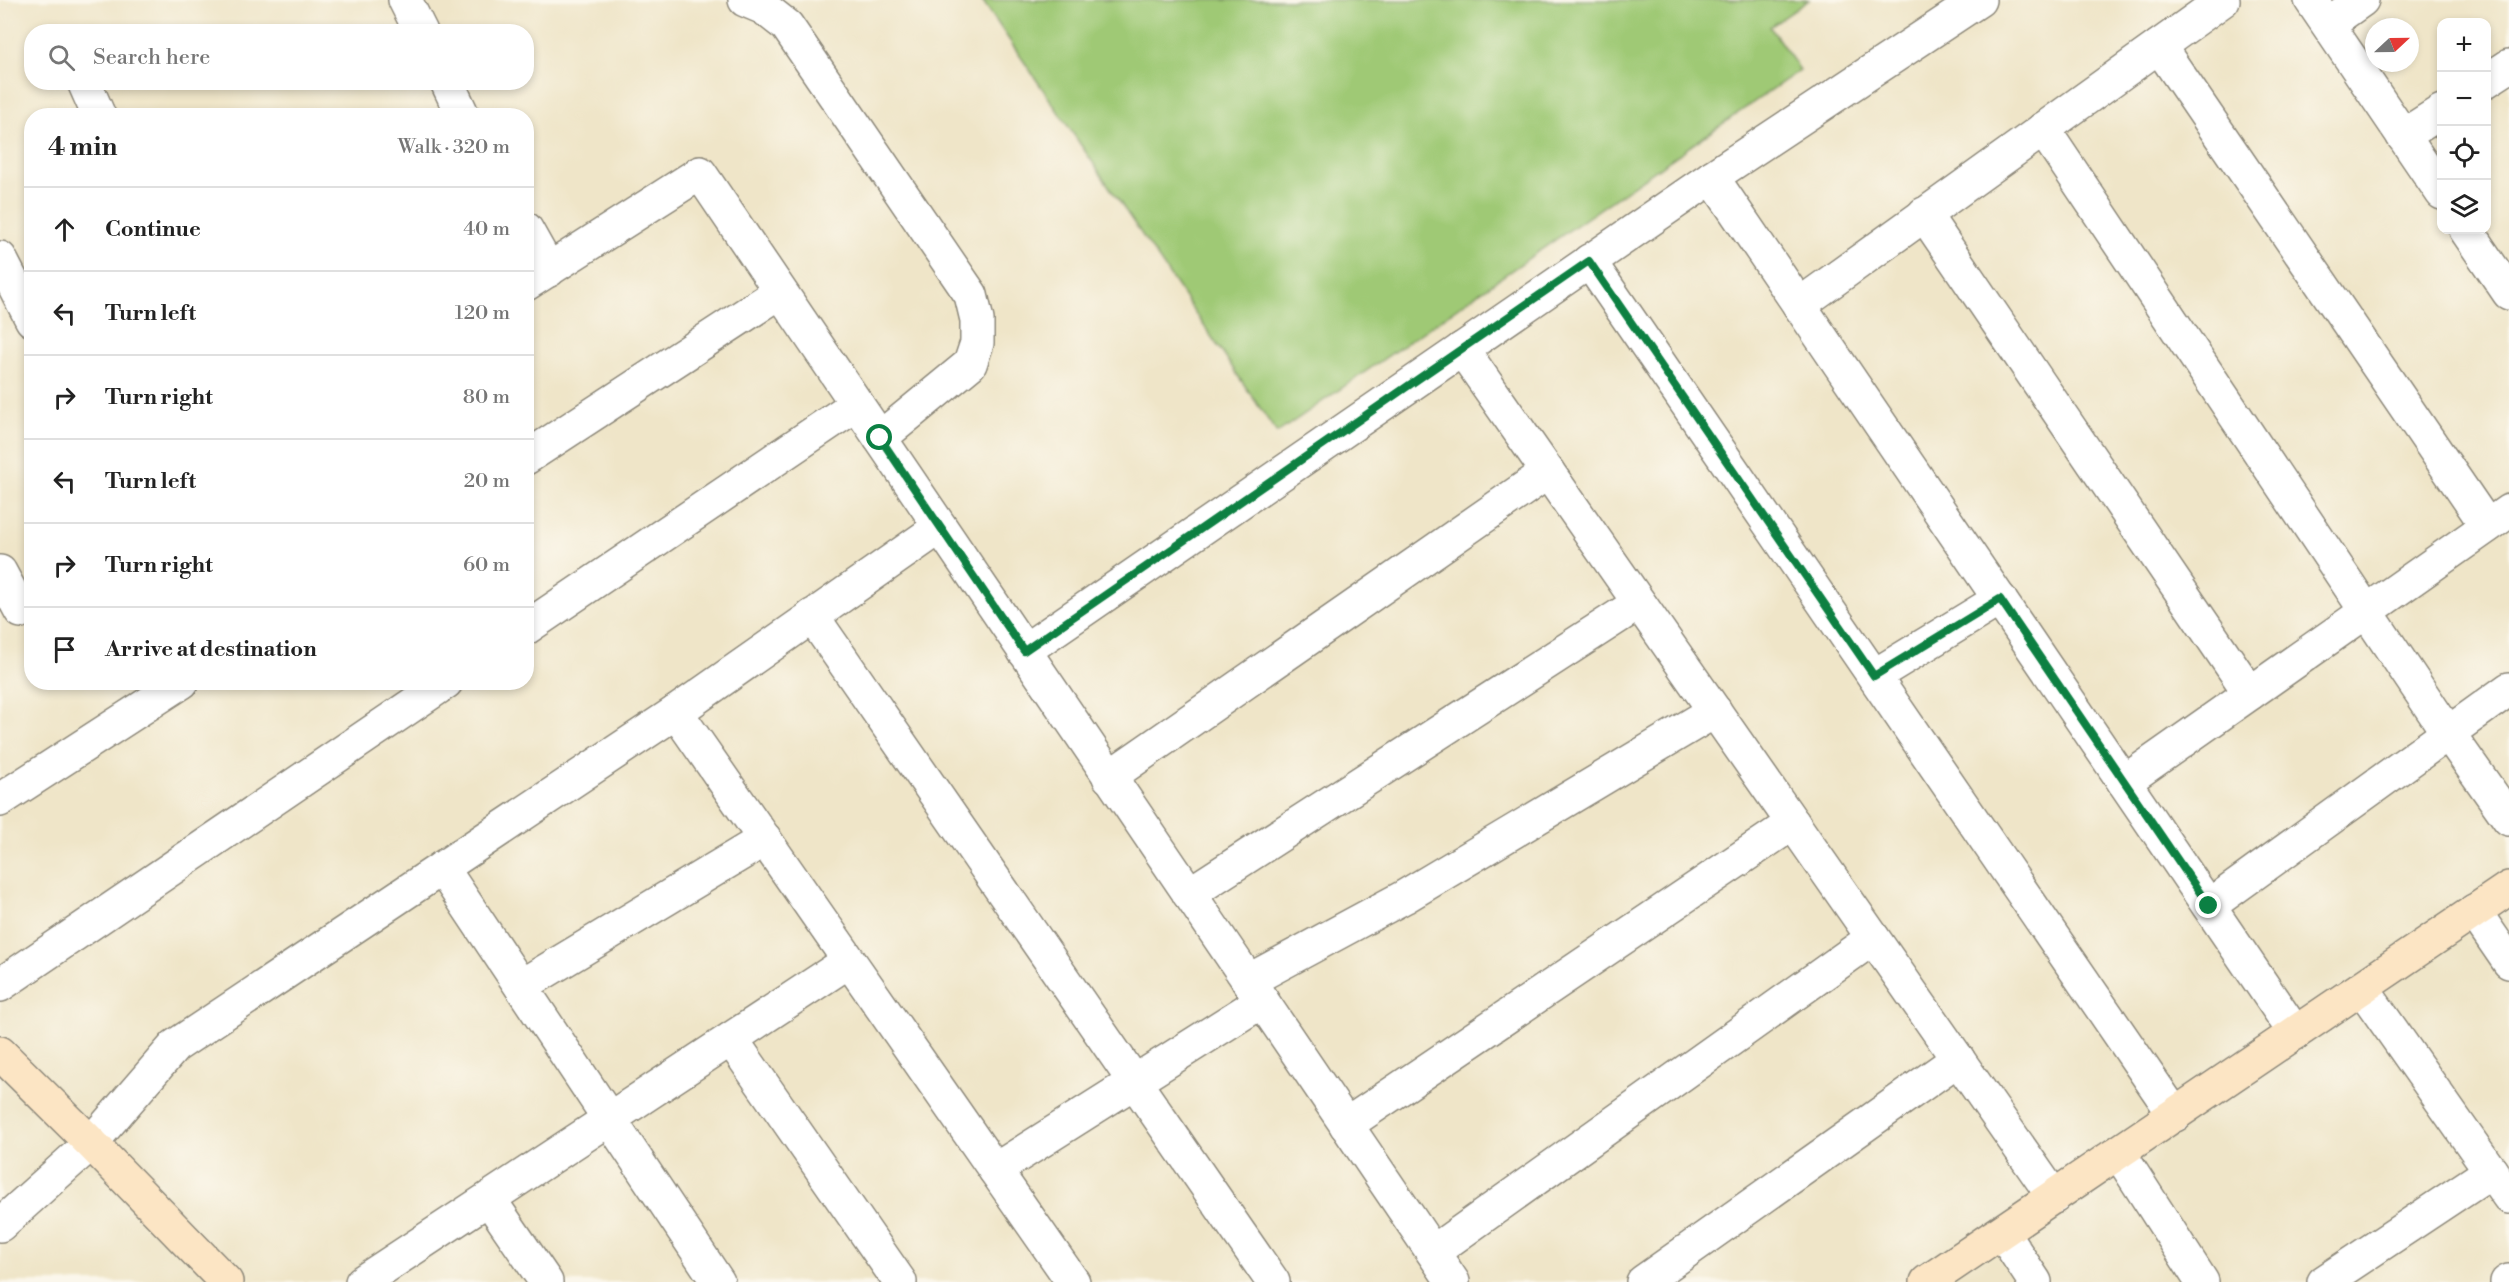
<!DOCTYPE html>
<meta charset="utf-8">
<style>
:root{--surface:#fff;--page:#f2f2f2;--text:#222;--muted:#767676;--line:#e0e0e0}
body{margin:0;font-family:"Libre Bodoni",serif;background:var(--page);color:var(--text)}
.controls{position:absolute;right:18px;top:18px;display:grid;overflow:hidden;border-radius:12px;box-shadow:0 3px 9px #0003}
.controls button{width:54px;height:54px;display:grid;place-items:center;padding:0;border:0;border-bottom:2px solid var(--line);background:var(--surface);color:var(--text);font:30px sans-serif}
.compass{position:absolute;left:2365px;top:18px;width:54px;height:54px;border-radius:50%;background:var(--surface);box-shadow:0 3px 9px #0003;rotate:68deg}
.stop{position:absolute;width:18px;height:18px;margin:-14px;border:4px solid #0b8043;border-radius:50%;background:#fff}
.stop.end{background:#0b8043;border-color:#fff;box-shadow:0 2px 6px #0008}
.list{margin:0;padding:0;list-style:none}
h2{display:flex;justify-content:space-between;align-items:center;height:78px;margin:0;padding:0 24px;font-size:26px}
h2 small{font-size:20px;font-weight:400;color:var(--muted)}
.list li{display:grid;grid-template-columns:39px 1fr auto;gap:18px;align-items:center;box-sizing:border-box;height:84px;padding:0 24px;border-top:2px solid var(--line)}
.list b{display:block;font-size:22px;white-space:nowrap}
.list em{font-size:20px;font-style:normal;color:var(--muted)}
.icon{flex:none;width:33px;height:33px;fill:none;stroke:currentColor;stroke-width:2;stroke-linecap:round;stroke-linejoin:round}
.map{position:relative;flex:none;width:2509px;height:1282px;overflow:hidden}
.search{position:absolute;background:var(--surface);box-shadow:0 3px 9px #0003;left:24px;top:24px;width:510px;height:66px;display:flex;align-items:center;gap:15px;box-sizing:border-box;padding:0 21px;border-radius:24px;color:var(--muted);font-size:22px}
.panel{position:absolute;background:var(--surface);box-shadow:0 3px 9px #0003;left:24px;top:108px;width:510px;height:582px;border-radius:24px}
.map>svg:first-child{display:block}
.green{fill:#9fc975;stroke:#657a50;stroke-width:1.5}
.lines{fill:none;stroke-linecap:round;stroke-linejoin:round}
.street-casing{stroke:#8d887a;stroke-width:36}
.secondary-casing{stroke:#8d887a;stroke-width:36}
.street{stroke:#fff;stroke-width:33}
.secondary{stroke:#fce5c4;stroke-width:33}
.route{stroke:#0b8043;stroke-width:8}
</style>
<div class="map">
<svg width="2509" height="1282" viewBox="0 0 2509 1282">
<rect width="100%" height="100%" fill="#fbf7ec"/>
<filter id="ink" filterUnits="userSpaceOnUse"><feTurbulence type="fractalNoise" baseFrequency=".0167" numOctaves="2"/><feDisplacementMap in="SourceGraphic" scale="12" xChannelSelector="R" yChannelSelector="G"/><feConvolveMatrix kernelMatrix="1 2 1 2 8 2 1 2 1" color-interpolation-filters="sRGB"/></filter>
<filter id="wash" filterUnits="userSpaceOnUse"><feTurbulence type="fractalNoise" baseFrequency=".008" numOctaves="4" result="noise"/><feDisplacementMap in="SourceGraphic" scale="24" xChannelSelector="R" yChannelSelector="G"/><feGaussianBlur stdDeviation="1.35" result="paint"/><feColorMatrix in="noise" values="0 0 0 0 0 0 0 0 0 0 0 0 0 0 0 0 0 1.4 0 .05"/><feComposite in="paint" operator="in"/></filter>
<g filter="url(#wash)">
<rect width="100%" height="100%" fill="#efe5c8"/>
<polygon class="green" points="982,0 1809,0 1770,27 1800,70 1277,433"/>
</g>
<g filter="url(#ink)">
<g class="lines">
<g class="street-casing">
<g id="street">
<polyline points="405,0 421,32"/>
<polyline points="745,0 764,8 787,26 971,295 977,320 977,343 970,364 880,438"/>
<polyline points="2311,0 2442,193"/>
<polyline points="2328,24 2362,0"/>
<polyline points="2159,46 2487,526"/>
<polyline points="2486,81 2509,66"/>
<polyline points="84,82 99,116"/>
<polyline points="447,82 463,116"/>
<polyline points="2043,129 2448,733 2509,819"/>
<polyline points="2403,136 2442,111"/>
<polyline points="1712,177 2295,1033"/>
<polyline points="1924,214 2250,693"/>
<polyline points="526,229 549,270"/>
<polyline points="2466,230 2509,293"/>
<polyline points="0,258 32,320"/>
<polyline points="1589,261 2175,1115"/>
<polyline points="526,284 700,173 1453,1282"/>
<polyline points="1799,305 2223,0"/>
<polyline points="1462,349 2054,1197"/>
<polyline points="526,458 780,292"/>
<polyline points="0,572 21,611"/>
<polyline points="812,616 1273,1282"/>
<polyline points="526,628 857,404"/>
<polyline points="1024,651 1712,177 1979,0"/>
<polyline points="1874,676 2000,599"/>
<polyline points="676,712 1073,1282"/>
<polyline points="1109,777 1548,472"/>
<polyline points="2124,782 2509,511"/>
<polyline points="0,800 182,682"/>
<polyline points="442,868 718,1282"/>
<polyline points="1189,894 1639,603"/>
<polyline points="2209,906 2509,689"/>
<polyline points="2474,911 2509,962"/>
<polyline points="1248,981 1404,897 1715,711"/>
<polyline points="0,985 446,682"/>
<polyline points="521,986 765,839"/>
<polyline points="2362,988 2509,1197"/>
<polyline points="731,1039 900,1282"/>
<polyline points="1346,1125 1793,823"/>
<polyline points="2119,1153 2202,1282"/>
<polyline points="995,1170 1262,1001"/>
<polyline points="489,1199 546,1282"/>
<polyline points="0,1225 91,1143 175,1046 676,712 940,527"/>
<polyline points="2002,1232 2035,1282"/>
<polyline points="1433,1252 1873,938"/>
<polyline points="362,1282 849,961"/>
<polyline points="1643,1282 1958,1059"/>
<polyline points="2324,1282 2491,1171"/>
<polyline points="2507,1282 2509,1281"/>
</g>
</g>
<g class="secondary-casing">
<g id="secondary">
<polyline points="0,1053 91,1143 226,1282"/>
<polyline points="1927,1282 2509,888"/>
</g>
</g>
<use href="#street" class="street"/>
<use href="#secondary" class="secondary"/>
</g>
</g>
<g class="lines" filter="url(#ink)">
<polyline class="route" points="880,438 1024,651 1589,261 1874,676 2000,599 2209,906"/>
</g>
</svg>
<div class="controls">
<button>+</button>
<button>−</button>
<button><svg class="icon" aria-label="locate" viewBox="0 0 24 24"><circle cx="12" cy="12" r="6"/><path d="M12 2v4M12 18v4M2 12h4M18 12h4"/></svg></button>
<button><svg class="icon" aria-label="layers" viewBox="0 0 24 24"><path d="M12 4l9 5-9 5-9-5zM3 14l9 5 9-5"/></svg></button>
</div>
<svg class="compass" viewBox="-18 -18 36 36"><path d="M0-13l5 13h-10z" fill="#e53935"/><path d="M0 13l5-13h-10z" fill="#767676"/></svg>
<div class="stop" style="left:880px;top:438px"></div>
<div class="stop end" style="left:2209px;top:906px"></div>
<div class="search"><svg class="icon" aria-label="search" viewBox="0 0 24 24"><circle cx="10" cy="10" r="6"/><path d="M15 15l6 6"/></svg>Search here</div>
<section class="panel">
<h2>4 min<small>Walk · 320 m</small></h2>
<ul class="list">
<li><svg class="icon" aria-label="ahead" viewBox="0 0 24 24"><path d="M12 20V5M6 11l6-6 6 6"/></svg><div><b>Continue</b></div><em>40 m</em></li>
<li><svg class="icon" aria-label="left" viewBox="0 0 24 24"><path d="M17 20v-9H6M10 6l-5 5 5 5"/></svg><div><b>Turn left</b></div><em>120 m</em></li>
<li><svg class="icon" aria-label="right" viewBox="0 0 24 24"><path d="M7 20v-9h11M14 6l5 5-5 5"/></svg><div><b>Turn right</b></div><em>80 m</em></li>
<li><svg class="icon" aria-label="left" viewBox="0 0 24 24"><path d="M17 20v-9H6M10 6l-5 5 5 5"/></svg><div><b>Turn left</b></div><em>20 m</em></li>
<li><svg class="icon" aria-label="right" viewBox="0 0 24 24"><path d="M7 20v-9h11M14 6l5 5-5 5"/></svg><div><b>Turn right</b></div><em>60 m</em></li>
<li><svg class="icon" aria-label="arrive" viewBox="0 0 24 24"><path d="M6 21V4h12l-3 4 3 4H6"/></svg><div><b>Arrive at destination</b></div></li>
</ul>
</section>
</div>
